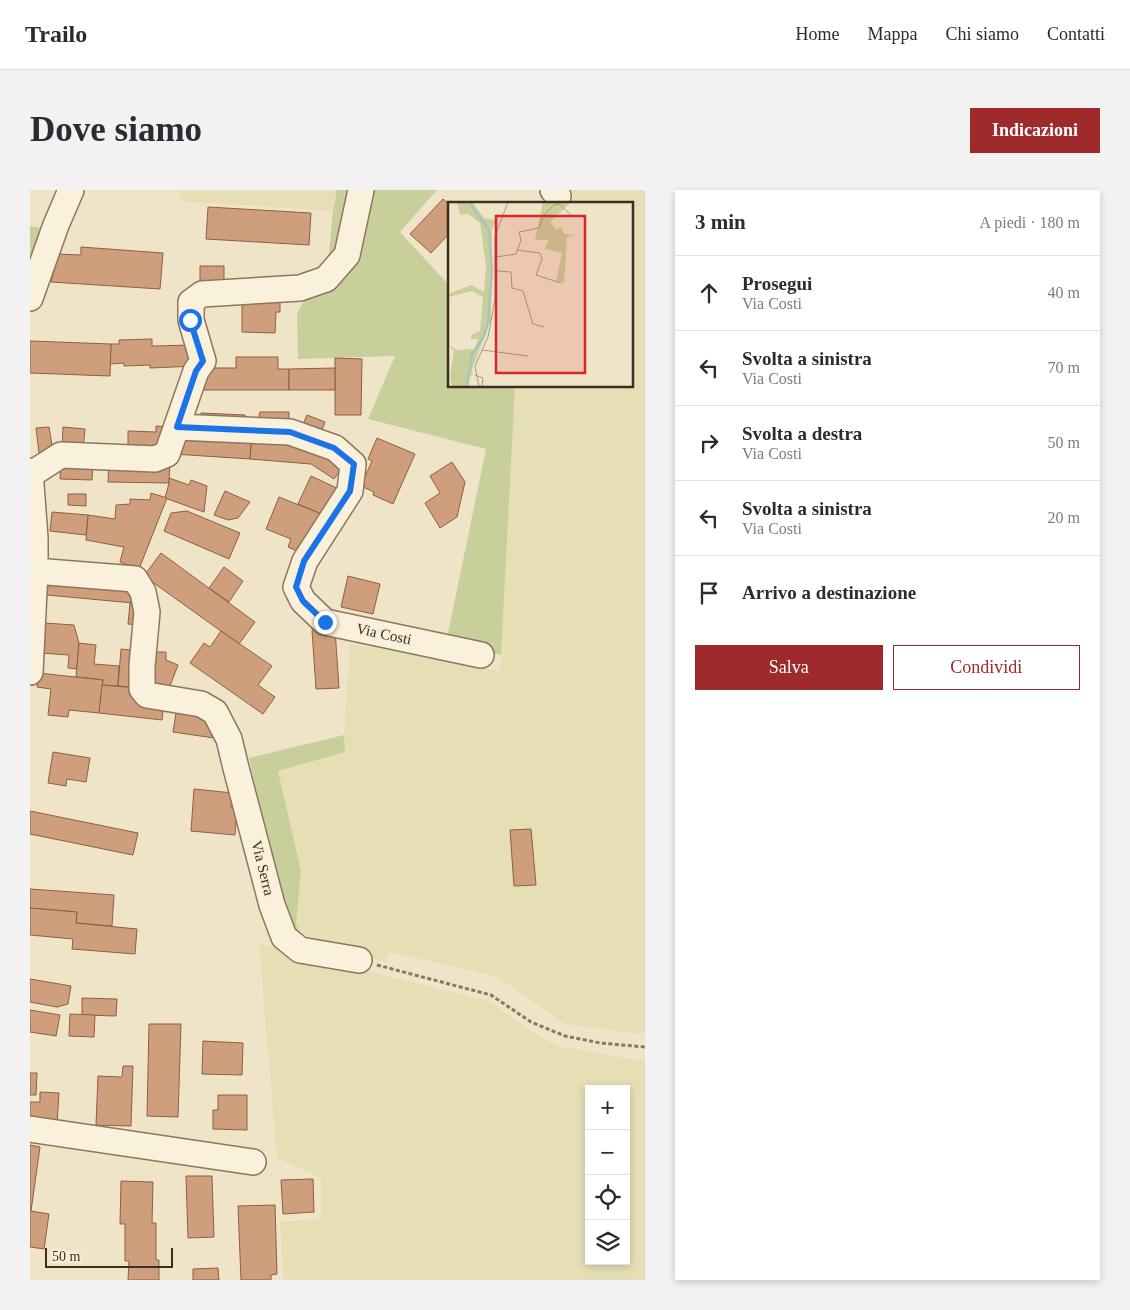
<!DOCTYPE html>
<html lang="it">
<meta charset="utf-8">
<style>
:root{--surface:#fff;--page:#f2f2f3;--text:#2b2b33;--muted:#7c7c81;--line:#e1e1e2;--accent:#9e2a2b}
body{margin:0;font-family:Georgia,serif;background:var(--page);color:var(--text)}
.controls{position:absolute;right:15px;bottom:15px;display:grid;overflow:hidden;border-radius:0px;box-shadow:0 2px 8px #0003}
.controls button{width:45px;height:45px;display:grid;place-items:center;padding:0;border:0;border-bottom:1px solid var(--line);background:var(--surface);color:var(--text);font:25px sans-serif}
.scale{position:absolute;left:15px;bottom:12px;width:128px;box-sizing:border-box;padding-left:5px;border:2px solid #3d2e20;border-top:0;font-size:14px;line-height:18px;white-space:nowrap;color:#3d2e20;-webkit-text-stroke:4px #f7eed8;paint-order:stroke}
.stop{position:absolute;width:15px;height:15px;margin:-11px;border:4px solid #1a73e8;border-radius:50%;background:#fff}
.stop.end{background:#1a73e8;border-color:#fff;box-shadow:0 1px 5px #0008}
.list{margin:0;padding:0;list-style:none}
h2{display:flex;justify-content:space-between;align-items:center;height:65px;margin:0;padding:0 20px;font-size:21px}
h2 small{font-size:16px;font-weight:400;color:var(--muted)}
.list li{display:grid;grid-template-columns:32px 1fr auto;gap:15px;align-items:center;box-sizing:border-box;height:75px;padding:0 20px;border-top:1px solid var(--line)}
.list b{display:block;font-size:19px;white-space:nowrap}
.list p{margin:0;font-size:16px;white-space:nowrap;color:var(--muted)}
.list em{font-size:16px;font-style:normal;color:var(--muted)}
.actions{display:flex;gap:10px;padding:15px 20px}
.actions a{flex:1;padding:11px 0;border:1px solid var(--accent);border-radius:0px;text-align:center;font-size:18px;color:var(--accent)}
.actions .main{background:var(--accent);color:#fff}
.icon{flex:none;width:28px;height:28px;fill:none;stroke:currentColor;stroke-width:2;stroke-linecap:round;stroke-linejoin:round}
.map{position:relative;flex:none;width:615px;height:1090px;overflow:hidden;border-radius:0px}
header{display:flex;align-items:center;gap:30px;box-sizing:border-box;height:70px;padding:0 25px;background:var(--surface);border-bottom:1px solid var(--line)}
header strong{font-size:24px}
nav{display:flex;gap:28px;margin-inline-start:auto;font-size:18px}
.intro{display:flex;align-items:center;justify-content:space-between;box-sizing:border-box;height:120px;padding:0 30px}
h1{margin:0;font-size:35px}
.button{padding:12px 22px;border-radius:0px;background:var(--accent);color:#fff;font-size:18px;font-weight:700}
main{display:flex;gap:30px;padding:0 30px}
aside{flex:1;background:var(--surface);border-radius:0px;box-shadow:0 2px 8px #0003}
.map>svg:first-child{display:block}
.farmland{fill:#e6deb5;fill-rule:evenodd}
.green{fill:#c9cf9b}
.building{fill:#cf9f7d;stroke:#8d5f41}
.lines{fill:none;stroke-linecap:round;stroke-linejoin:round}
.minor-casing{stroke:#8d765c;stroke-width:28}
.path{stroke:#8d765c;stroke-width:3;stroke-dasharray:4 2.5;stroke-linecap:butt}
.minor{stroke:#faf1dc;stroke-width:25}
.route{stroke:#1a73e8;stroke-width:6}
.labels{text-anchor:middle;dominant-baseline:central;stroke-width:4.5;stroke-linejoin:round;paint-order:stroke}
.street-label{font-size:15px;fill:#3d2e20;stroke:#f7eed8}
.inset-river{fill:none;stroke:#a9c4bc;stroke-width:2.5}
.inset-road{fill:none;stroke:#a89b85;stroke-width:1}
.view{fill:#d62828;fill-opacity:0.15;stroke:#d62828;stroke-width:2.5}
.inset-edge{fill:none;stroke:#3d2e20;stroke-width:2.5}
</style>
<header>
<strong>Trailo</strong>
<nav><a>Home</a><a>Mappa</a><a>Chi siamo</a><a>Contatti</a></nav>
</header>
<div class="intro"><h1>Dove siamo</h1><a class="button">Indicazioni</a></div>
<main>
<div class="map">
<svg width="615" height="1090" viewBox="0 0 615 1090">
<rect width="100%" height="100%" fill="#f0e4c8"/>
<g class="farmland">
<polygon points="151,0 307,0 303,21 149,11"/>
<polygon points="539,0 615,0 615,843 604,843 535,834 468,787 360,762 355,772 276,753 266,734 271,681 248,581 315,562 314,545 320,454 412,469 470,481 485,196 601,196 601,14 537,14 544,6"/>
<path d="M 229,755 L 256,757 L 328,779 L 459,811 L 497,838 L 527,856 L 607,870 L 615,870 L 615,1090 L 254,1090 L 250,1032 L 291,1029 L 291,988 L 247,968 ZM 559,899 L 596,899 L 596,1071 L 559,1071 Z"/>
</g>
<g class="green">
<polygon points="307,0 407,0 370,42 419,95 419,196 485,196 471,465 416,453 456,259 338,229 365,166 268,169 267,124 299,63 303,21"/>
<polygon points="0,36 16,39 8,61 0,69"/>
<polygon points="314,545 315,562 248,581 271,681 266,734 276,753 259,744 243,678 219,568"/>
</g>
<g class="building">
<polygon points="413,9 419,14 419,44 401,63 380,44"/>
<polygon points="178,17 281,23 279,55 176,49"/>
<polygon points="51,57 133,63 130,99 21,92 28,64 51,65"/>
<rect x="170" y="76" width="24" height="21"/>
<polygon points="250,105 250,122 246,122 245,143 212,142 212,113"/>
<polygon points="122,149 122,156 164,155 165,176 120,178 120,175 94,176 94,173 80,174 81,154 89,154 89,150"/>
<polygon points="0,151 81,154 80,186 0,183"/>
<polygon points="206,167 248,167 248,179 259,179 259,200 165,200 174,178 206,178"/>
<polygon points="305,168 332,169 331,225 305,225"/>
<polygon points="305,178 305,200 259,200 259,179"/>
<polygon points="230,222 259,222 259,237 226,237"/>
<polygon points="171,223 215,225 214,238 170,236"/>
<polygon points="277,225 295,232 289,248 270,241"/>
<polygon points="126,236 141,237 121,266 98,265 98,241 126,242"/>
<polygon points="19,237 23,261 9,263 6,238"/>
<polygon points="33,237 55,239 53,260 32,259"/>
<polygon points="151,239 222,243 220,269 143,264"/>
<polygon points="222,243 316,272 304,289 281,274 220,269"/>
<polygon points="347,248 385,264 363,314 343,305 344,302 331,296 342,271 338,269"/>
<polygon points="31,268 63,269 62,290 30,289"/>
<polygon points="79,269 140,270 139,293 78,292"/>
<polygon points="422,272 435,292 427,327 410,338 395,313 410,303 400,286"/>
<polygon points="281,286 311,300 299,327 268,314"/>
<polygon points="139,288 159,295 161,290 177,296 174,322 135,308 139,293"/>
<polygon points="195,301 220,312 208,328 198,330 184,325"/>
<polygon points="121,303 137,308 109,379 90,372 94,357 56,350 58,325 85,329 86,315 100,314 100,309 120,310"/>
<polygon points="38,304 56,304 56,316 38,315"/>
<polygon points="249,307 299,327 271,363 258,357 261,349 236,339"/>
<polygon points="157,321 210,343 199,369 134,341 141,323"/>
<polygon points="22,322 58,325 56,345 20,341"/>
<polygon points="131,363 225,432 209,454 114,386"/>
<polygon points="194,377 213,391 199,412 179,398"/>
<polygon points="19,384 104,392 103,413 17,405"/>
<polygon points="318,386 350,394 343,424 311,417"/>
<polygon points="100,413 114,414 112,435 98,434"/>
<polygon points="14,433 44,435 49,453 47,479 38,478 39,465 11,463"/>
<polygon points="305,439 309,498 286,499 282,440"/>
<polygon points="191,441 242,476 228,495 245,507 233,524 160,473 174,453 180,457"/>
<polygon points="49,453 66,455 64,474 89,476 88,496 72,495 73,490 46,487"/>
<polygon points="91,459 110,461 107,498 88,496"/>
<polygon points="117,462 136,462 136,470 148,475 138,501 117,492"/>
<polygon points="9,483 73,490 69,523 39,520 38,527 18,525 21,499 7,497"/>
<polygon points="72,495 107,498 134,511 132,530 69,523"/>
<polygon points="147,517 181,522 191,549 143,542"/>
<polygon points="23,562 60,568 56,592 37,589 36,596 18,593"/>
<polygon points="164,599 203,603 201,618 207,619 205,645 161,641"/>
<polygon points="0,621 108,643 103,665 0,644"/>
<polygon points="501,639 506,695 484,696 480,640"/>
<polygon points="0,699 84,705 82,736 46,733 47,722 0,718"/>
<polygon points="0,718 47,722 46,733 107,739 105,764 42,759 43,749 0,745"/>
<polygon points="0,789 41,796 38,814 27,817 0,812"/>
<polygon points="52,808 87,809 86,826 52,825"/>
<polygon points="0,820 30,825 26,846 0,842"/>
<polygon points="40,824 65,825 64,847 39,846"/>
<polygon points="119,834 151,834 148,927 117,926"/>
<polygon points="173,851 213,853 212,885 172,884"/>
<polygon points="93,876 103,876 101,936 66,935 68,886 92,887"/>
<polygon points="0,883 7,883 6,905 0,905"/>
<polygon points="10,902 29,903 27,935 0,934 0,912 10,912"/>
<polygon points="188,905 217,905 217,940 183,939 183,920 188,920"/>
<polygon points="0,955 10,957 1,1021 19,1024 14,1059 0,1057"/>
<polygon points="156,986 182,986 184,1047 158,1048"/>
<polygon points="283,989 284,1022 253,1024 251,990"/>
<polygon points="91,991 123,992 122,1033 126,1033 126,1070 129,1070 129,1090 98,1090 99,1071 95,1071 95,1034 90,1034"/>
<polygon points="245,1015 247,1084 241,1085 241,1090 211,1090 208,1016"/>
<polygon points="188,1078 189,1090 163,1090 163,1079"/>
</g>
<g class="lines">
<g class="minor-casing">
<g id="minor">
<polyline points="523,0 528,6"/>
<polyline points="0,108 26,35 41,0"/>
<polyline points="147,237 260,242 305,258 323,274 320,301 275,371 266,397 273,411 295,432 451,465"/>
<polyline points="0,281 5,348 5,381 0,482"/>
<polyline points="0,285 31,265 125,269 137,264 166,181 173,171 161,130 161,112 172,104 270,98 296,89 317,65 331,0"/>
<polyline points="5,381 105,389 113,402 117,422 112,476 112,499 117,505 171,514 185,522 199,549 206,578 242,715 254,747 270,760 329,770"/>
<polyline points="0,939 223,972"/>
</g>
</g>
<polyline class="path" points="347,775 461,805 501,832 535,846 570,853 615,857"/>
<use href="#minor" class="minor"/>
</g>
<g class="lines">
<polyline class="route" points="160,130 173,171 166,181 147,237 260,242 304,258 324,274 320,301 274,371 266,397 273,411 295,432"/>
</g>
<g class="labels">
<g class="street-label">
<text transform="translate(354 444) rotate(12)">Via Costi</text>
<text transform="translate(233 678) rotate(76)">Via Serra</text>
</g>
</g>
<g transform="translate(418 12)">
<rect width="185" height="185" fill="#f0e4c8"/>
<path d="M 9,0 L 24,0 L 36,16 L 50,19 L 44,27 L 43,118 L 24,167 L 25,173 L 20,174 L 20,185 L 4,185 L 2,174 L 6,149 L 0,143 L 9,148 L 27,147 L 30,137 L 23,137 L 23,133 L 32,129 L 35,95 L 24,89 L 1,95 L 0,92 L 23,83 L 36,90 L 38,63 L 32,21 L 20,12 L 12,13 ZM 95,0 L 123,0 L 102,20 L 109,28 L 112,25 L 117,32 L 126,33 L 119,35 L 116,81 L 108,79 L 114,51 L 97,47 L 101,38 L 87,38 Z" fill="#c9cf9b"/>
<path class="inset-river" d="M 19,185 L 24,152 L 36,134 L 40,120 L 44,68 L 41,28 L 21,0"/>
<path class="inset-road" d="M 69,48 L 92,51 L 94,57 L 88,73 L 113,81M 48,55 L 68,52 L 73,38 L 71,30 L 91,26 L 96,13 L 106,3 L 111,2 L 124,14M 49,69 L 63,70 L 64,86 L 75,89 L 85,122 L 96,125M 34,148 L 80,154M 27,173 L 35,176 L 34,185M 31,185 L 27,164 L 40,135 L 47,97 L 47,34 L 60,0"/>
<path class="view" d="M 48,14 L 137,14 L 137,171 L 48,171 Z"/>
<rect width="185" height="185" class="inset-edge"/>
</g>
</svg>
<div class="controls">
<button>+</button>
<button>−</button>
<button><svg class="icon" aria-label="locate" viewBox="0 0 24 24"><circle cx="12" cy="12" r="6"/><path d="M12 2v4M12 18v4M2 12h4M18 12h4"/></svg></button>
<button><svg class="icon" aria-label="layers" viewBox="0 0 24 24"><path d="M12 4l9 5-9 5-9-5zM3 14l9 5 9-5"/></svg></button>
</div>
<div class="scale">50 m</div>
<div class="stop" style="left:160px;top:130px"></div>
<div class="stop end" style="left:295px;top:432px"></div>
</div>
<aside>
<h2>3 min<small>A piedi · 180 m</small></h2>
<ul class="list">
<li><svg class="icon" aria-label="ahead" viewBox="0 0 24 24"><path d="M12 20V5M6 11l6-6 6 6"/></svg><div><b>Prosegui</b><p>Via Costi</p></div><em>40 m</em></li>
<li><svg class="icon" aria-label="left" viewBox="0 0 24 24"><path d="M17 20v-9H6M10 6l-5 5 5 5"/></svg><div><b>Svolta a sinistra</b><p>Via Costi</p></div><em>70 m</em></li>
<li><svg class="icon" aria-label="right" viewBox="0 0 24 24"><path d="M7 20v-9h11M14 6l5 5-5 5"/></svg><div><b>Svolta a destra</b><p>Via Costi</p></div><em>50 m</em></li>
<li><svg class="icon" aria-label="left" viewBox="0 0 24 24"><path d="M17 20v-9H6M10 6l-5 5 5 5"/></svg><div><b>Svolta a sinistra</b><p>Via Costi</p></div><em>20 m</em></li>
<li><svg class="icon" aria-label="arrive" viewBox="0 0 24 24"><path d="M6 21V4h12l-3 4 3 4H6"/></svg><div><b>Arrivo a destinazione</b></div></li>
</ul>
<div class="actions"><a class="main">Salva</a><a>Condividi</a></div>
</aside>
</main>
